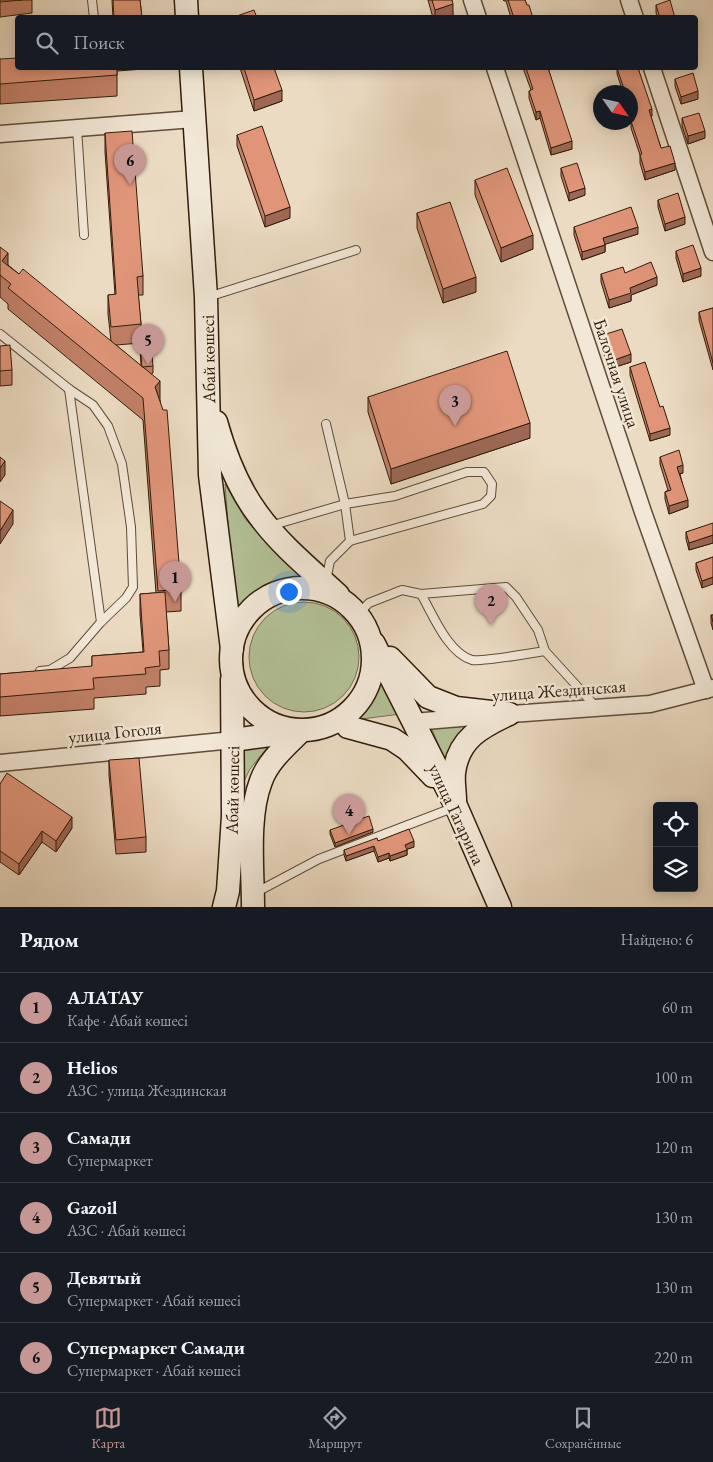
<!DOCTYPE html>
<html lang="ru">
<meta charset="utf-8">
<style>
:root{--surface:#171b24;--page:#20242c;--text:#f1f3f6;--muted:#9ea1a6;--line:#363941;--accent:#c59692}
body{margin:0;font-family:"EB Garamond",serif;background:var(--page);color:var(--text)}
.controls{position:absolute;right:15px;bottom:15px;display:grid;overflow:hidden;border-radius:5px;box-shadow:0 2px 12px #0003}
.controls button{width:45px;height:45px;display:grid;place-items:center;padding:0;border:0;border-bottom:1px solid var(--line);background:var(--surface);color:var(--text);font:25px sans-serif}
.compass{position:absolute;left:593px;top:85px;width:45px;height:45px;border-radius:50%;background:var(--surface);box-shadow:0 2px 12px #0003;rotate:124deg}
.you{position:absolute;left:288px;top:591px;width:18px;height:18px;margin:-12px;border:4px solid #fff;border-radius:50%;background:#1a73e8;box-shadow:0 0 0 8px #1a73e833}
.badge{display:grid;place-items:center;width:32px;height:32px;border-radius:50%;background:var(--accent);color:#111;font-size:16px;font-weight:700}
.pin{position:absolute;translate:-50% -41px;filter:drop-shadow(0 1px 2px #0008)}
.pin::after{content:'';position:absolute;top:26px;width:18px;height:15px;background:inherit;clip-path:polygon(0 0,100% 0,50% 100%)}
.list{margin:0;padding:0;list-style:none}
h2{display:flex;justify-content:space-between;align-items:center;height:65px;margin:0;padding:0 20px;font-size:21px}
h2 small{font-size:16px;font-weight:400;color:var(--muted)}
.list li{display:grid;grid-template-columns:32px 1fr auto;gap:15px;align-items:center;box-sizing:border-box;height:70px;padding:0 20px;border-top:1px solid var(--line)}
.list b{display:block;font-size:19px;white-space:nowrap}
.list p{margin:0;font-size:16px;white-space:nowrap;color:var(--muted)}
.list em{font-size:16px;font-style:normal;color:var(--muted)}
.icon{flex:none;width:28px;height:28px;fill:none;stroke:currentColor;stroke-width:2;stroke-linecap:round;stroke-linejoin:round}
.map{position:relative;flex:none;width:713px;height:907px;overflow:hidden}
.search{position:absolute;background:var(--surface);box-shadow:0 2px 12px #0003;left:15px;right:15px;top:15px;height:55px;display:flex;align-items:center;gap:12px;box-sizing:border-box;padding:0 18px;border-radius:5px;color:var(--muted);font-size:19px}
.sheet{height:485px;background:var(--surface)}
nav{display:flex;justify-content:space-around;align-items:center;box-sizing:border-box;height:70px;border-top:1px solid var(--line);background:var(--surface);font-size:14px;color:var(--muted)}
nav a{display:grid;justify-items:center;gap:2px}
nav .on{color:var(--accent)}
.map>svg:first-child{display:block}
.green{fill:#b3c196;stroke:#726f50}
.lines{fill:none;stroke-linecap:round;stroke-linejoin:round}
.lane-casing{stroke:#604c39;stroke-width:10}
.street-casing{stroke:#604c39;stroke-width:19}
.secondary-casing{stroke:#321d0b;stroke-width:25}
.lane{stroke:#f2e8d7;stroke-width:8}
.street{stroke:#f2e8d7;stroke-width:16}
.secondary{stroke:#f2e8d7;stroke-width:22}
.wall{fill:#c18068;stroke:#321d0b}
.shaded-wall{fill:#9d6855;stroke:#321d0b}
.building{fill:#e09579;stroke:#321d0b}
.labels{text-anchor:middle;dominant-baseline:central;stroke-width:5;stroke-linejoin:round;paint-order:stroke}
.street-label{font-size:18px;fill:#321d0b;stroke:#f2e8d7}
</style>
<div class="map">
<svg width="713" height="907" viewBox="0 0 713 907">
<rect width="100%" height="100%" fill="#ebdbc2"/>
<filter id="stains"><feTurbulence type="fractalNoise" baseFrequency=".004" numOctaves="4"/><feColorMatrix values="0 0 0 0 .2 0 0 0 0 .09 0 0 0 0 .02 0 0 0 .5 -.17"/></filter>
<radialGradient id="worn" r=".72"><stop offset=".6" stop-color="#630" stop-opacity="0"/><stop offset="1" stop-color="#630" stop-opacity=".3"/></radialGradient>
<g class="green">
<path d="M 225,484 L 246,520 L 302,576 C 267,581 256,589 235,616 Z"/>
<circle cx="304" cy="657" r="55"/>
<polygon points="382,672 401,714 353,720 377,686"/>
<polygon points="467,726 445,762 432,729"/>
<polygon points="270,744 250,769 244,781 242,747"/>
</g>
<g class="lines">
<g class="lane-casing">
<g id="lane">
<polyline points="92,0 94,18"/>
<polyline points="77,128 84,235"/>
<polyline points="208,297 356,250"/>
<polyline points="0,334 69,389 93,405 108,426 122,464 131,527 133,587 126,598 101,622 70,658 50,670 40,671"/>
<polyline points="69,389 101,622"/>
<polyline points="326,424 345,504 350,541"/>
<polyline points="270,526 345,504 395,496 467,472 484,472 492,484 491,496 483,504 350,541 330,561 326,581"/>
<path d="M 421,594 C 433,615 448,653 472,660 C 482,662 532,653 545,651"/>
<polyline points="358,614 369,603 402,590 421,594 506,587 516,597 538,630 545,651 596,707"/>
<polyline points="255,893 319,859 455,807"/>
</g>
</g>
<g class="street-casing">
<g id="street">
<polyline points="472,0 478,18"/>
<polyline points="629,0 635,18"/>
<polyline points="495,68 643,512 706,690"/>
<polyline points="652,68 713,252"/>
<polyline points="0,134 194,119"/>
<polyline points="498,715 650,704 713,688"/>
<polyline points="413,722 473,717"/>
<polyline points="0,763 233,740"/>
</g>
</g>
<g class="secondary-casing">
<g id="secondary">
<polyline points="186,0 187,18"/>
<polyline points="191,68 206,297 210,475 232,649"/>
<path d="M 216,422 C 225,454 237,486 257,513 C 279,544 310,569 338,595"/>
<circle cx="302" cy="659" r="71"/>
<polyline points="374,644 456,806 500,907"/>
<polyline points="390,658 428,697 456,708 509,714"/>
<polyline points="348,727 392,739 407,749 433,776"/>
<polyline points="233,740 293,732"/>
<path d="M 455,800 C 455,792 453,782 454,773 C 458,739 481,727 509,714"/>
<polyline points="224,907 228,891 233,816 232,680"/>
<path d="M 253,907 C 253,869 247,817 261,781 C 268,761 286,746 301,731"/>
</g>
</g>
<use href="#lane" class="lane"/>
<use href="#street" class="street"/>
<use href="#secondary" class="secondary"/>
</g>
<g class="wall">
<polygon points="0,0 32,0 32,13 0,17"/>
<polygon points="112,0 140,0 142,18 113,18"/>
<polygon points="428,0 452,0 453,18 433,18"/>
<polygon points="503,0 525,0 527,5 533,18 511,18 506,1 504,1"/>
<polygon points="656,5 675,18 657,18 656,12"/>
<polygon points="0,59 18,68 144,68 144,69 117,71 117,96 0,104"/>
<polygon points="240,68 274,68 282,101 254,111"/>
<polygon points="523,68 549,68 549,71 572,149 551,155 540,118 536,120 529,98 529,91 531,90"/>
<polygon points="617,68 638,68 652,116 651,117 661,148 675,170 645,180 640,163 640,155 631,128 631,121 632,121 630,115 630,92 623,92 617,74"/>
<polygon points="675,79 698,99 681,104 675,86"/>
<polygon points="682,118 705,138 688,144 682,126"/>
<polygon points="105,133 143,276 143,295 138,295 141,324 141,343 116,345 141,366 140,346 153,366 153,373 151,374 160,401 181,589 181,611 166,612 169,650 169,669 160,670 160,686 146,687 146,694 94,698 94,709 0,716 0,674 92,667 92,656 143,652 140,614 140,594 156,593 143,420 8,309 8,304 0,297 0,247 8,265 19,274 111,341 108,314 108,295 115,295 105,152"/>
<polygon points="237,135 290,218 265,227 237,146"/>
<polygon points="561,168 585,195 569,201 561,176"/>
<polygon points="475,180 533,249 501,262 475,195"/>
<polygon points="658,200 685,224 665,231 658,207"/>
<polygon points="417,213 476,292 443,303 417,228"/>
<polygon points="574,227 638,234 605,244 605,252 582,260 574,235"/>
<polygon points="676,251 701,276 683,282 676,258"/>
<polygon points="601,274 657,285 631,295 631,301 609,308 601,282"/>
<polygon points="713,308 713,370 699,320 699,312"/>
<polygon points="600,336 631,362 609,369 600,343"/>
<polygon points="0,346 12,370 12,385 0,386"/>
<polygon points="630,367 670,435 650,441 630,375"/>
<polygon points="368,397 530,438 391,484 368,412"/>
<polygon points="660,457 683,473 680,474 688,507 669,514 665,499 665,492 668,490 660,464"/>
<polygon points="713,525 713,543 689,550 686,539 686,532"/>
<polygon points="713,557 702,588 696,570 696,563"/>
<polygon points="711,615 713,615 713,630 711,623"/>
<polygon points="109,760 146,837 146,852 116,854 109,775"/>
<polygon points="0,784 72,828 56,852 42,842 19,875 0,862"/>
<polygon points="330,830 373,832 335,847 330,834"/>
<polygon points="378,841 414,847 407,849 407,855 390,861 389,858 378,862 374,851 346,861 344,855 344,850"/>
</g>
<g class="shaded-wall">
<polygon points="453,4 453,18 435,18 435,10"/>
<polygon points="282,90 282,101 254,111 254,100"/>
<polygon points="698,91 698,99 681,104 681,97"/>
<polygon points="652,109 652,116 649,117 649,110"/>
<polygon points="540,111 540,118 536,120 536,112"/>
<polygon points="705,131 705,138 688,144 688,136"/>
<polygon points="572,141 572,149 551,155 551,148"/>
<polygon points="675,163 675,170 645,180 645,172"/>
<polygon points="585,188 585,195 569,201 569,193"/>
<polygon points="290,207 290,218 265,227 265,216"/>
<polygon points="685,217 685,224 665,231 665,224"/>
<polygon points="638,227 638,234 603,245 603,238"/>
<polygon points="533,235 533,249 501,262 501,248"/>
<polygon points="605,245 605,252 582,260 582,252"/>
<polygon points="8,253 8,275 2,261"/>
<polygon points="701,268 701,276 683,282 683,274"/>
<polygon points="476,277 476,292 443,303 443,289"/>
<polygon points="657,277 657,285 631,295 631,301 609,308 609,300 630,288"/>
<polygon points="631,354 631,362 609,369 609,362"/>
<polygon points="160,381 160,403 155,387"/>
<polygon points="530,423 530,438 391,484 391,469"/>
<polygon points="670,428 670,435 650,441 650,434"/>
<polygon points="5,461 5,475 0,482 0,468"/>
<polygon points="683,465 683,473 677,474 677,467"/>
<polygon points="688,500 688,507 669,514 669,506"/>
<polygon points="13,510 13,524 0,544 0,531"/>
<polygon points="713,535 713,543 689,550 689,543"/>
<polygon points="713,577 713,584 702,588 702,581"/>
<polygon points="72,817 72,828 56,852 56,841"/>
<polygon points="373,829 373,832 335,847 335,843"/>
<polygon points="42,831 42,842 19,875 19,864"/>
<polygon points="414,841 414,847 405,850 405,845"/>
<polygon points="374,846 374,851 346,861 346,856"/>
<polygon points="407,850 407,855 390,861 390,856"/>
<polygon points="389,853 389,858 378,862 378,857"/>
</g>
<g class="building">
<polygon points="0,0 22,0 0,2"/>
<polygon points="113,0 140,0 142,18 114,18"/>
<polygon points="432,0 452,0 453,4 435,10"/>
<polygon points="508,0 525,0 527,5 529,5 533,18 514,18"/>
<polygon points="670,0 675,18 660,18 656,5"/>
<polygon points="254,10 257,18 231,18"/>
<polygon points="18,58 18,68 117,68 117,75 0,84 0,59"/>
<polygon points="244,68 274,68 282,90 254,100"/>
<polygon points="526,68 548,68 572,141 551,148 540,111 536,112 529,91 533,89"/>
<polygon points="617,68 638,68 652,109 649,110 661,148 670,146 675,163 645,172 640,155 642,154 631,121 634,120 630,108 630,92 625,92"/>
<polygon points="693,73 698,91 681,97 675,79"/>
<polygon points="699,113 705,131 688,136 682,118"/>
<polygon points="262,126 290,207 265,216 237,135"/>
<polygon points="132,131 143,276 137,277 141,324 111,327 108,295 116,294 105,133"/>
<polygon points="577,163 585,188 569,193 561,168"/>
<polygon points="507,168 533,235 501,248 475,180"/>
<polygon points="678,193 685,217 665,224 658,200"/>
<polygon points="450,202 476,277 443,289 417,213"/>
<polygon points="631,207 638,227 603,238 605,245 582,252 574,227"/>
<polygon points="693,245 701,268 683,274 676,251"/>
<polygon points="0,247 8,253 2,261 19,274 23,269 160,381 155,387 163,410 167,410 181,589 158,591 143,398 8,288 11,284 0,275"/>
<polygon points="651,262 657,277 630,288 631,293 609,300 601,274 623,267 625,273"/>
<polygon points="713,308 713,363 699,312"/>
<polygon points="622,329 631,354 609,362 600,336"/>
<polygon points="10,345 12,370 0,371 0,346"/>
<polygon points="151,345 153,366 142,367 140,346"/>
<polygon points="507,351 530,423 391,469 368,397"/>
<polygon points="645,362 660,407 663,406 670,428 650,434 630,367"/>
<polygon points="679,450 683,465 677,467 688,500 669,506 665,492 671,490 660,457"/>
<polygon points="0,457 5,461 0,468"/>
<polygon points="0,501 13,510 0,531"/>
<polygon points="713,523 713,535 689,543 686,532"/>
<polygon points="713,557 713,577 702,581 696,563"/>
<polygon points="165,592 169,650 159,651 160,666 145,668 146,674 93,678 94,689 0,697 0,674 92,666 92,656 144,652 140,594"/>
<polygon points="711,615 713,615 713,622"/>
<polygon points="139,758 146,837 116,840 109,760"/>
<polygon points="7,773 72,817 56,841 42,831 19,864 0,851 0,784"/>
<polygon points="369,816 373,829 335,843 330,830"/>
<polygon points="409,829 414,841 405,845 407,850 390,856 389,853 378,857 374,846 346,856 344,850 377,838 378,841"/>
</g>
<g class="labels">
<g class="street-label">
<text transform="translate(208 359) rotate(-91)">Абай көшесі</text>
<text transform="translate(617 373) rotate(72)">Балочная улица</text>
<text transform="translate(559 690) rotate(-4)">улица Жездинская</text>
<text transform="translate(115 732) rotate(-6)">улица Гоголя</text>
<text transform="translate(232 790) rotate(-89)">Абай көшесі</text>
<text transform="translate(457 814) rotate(65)">улица Гагарина</text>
</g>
</g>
<rect width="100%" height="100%" filter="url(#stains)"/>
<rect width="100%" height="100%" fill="url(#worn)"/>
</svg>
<div class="controls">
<button><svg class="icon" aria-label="locate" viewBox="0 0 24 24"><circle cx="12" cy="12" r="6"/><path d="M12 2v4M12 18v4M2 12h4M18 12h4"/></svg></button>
<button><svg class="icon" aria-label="layers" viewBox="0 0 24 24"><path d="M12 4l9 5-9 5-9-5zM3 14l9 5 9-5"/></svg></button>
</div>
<svg class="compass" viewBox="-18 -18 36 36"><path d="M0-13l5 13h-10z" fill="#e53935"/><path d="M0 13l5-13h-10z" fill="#9ea1a6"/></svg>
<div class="you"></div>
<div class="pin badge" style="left:175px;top:602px">1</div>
<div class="pin badge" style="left:491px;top:625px">2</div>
<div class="pin badge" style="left:455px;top:426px">3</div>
<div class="pin badge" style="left:349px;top:835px">4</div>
<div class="pin badge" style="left:148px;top:365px">5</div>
<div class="pin badge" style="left:130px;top:185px">6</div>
<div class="search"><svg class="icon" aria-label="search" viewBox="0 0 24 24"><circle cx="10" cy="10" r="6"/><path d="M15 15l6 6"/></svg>Поиск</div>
</div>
<section class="sheet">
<h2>Рядом<small>Найдено: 6</small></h2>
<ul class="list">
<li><span class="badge">1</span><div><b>АЛАТАУ</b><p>Кафе · Абай көшесі</p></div><em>60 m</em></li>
<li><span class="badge">2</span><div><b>Helios</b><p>АЗС · улица Жездинская</p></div><em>100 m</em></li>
<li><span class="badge">3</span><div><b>Самади</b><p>Супермаркет</p></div><em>120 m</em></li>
<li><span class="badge">4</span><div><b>Gazoil</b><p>АЗС · Абай көшесі</p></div><em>130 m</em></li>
<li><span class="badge">5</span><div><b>Девятый</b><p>Супермаркет · Абай көшесі</p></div><em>130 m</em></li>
<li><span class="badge">6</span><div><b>Супермаркет Самади</b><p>Супермаркет · Абай көшесі</p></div><em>220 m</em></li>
</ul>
</section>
<nav>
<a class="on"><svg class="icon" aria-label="map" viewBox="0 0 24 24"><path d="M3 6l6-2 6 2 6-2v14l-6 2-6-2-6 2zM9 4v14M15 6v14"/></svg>Карта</a>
<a><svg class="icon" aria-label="directions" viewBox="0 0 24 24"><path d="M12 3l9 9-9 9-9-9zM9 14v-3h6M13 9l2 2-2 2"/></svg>Маршрут</a>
<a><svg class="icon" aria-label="saved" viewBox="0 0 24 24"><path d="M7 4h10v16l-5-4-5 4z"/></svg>Сохранённые</a>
</nav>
